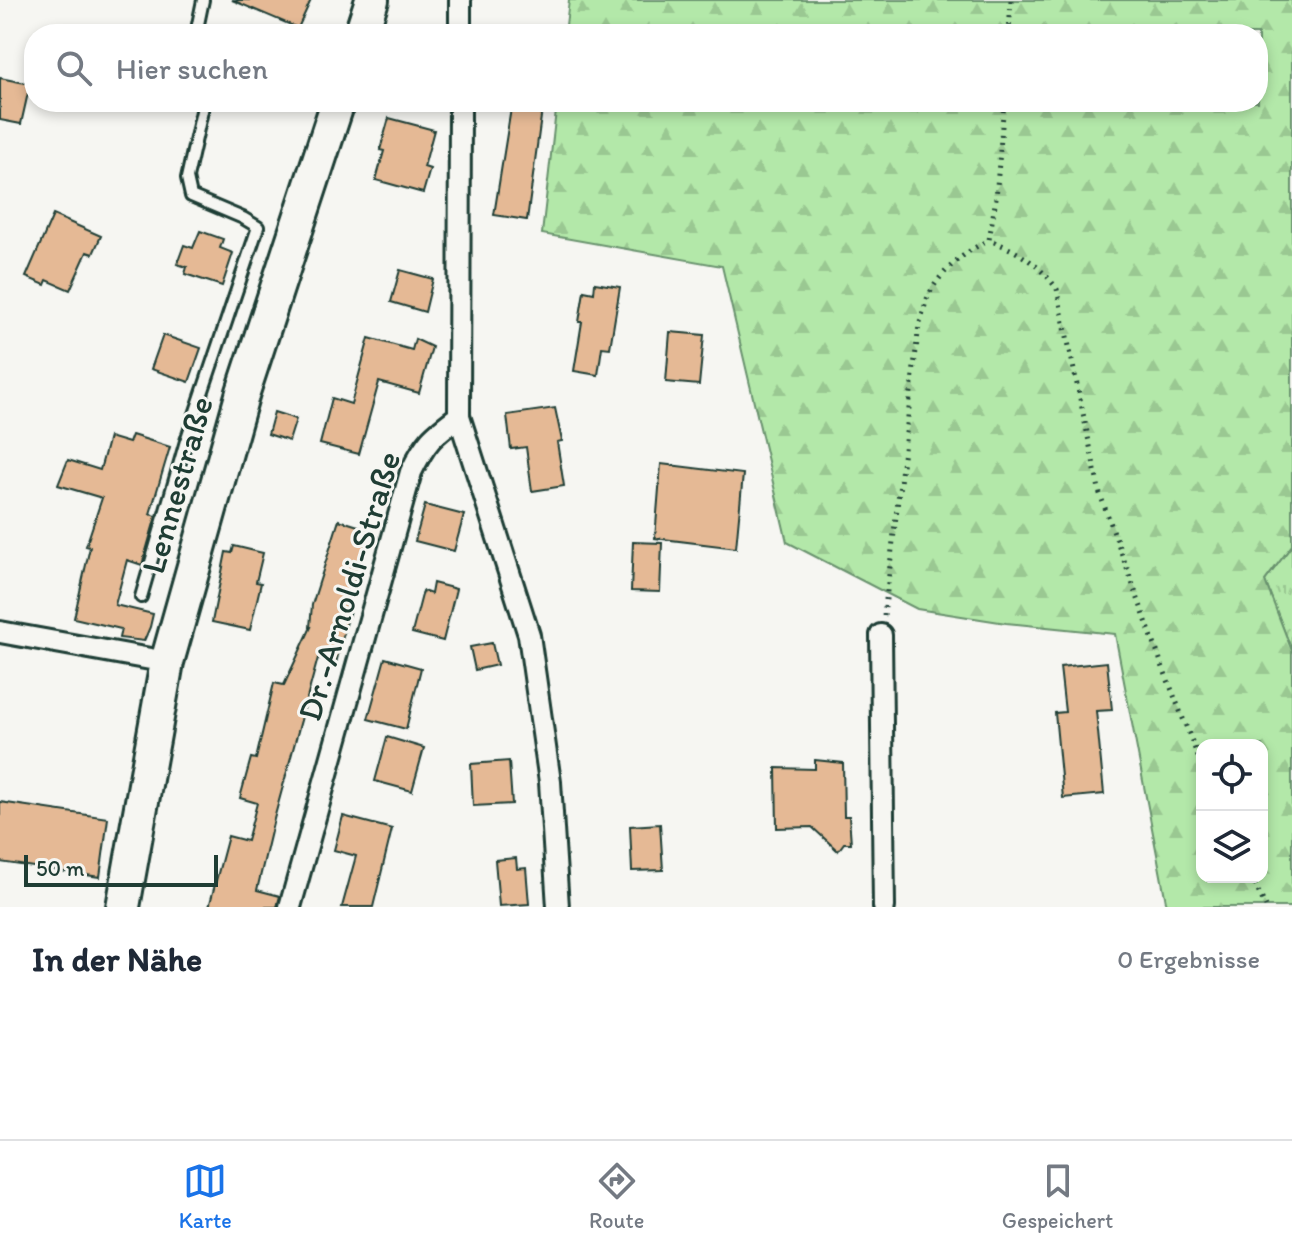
<!DOCTYPE html>
<html lang="de">
<meta charset="utf-8">
<style>
:root{--surface:#fff;--page:#f2f2f3;--text:#1f2937;--muted:#747a83;--line:#e0e1e3;--accent:#1a73e8}
body{margin:0;font-family:Itim,sans-serif;background:var(--page);color:var(--text)}
.controls{position:absolute;right:24px;bottom:24px;display:grid;overflow:hidden;border-radius:16px;box-shadow:0 4px 12px #0003}
.controls button{width:72px;height:72px;display:grid;place-items:center;padding:0;border:0;border-bottom:2px solid var(--line);background:var(--surface);color:var(--text);font:40px sans-serif}
.scale{position:absolute;left:24px;bottom:20px;width:194px;box-sizing:border-box;padding-left:8px;border:4px solid #1f3d34;border-top:0;font-size:22px;line-height:28px;white-space:nowrap;color:#1f3d34;-webkit-text-stroke:6px #f6f6f2;paint-order:stroke}
.list{margin:0;padding:0;list-style:none}
h2{display:flex;justify-content:space-between;align-items:center;height:104px;margin:0;padding:0 32px;font-size:34px}
h2 small{font-size:26px;font-weight:400;color:var(--muted)}
.icon{flex:none;width:44px;height:44px;fill:none;stroke:currentColor;stroke-width:2;stroke-linecap:round;stroke-linejoin:round}
.map{position:relative;flex:none;width:1292px;height:907px;overflow:hidden}
.search{position:absolute;background:var(--surface);box-shadow:0 4px 12px #0003;left:24px;right:24px;top:24px;height:88px;display:flex;align-items:center;gap:20px;box-sizing:border-box;padding:0 28px;border-radius:32px;color:var(--muted);font-size:30px}
.sheet{height:232px;background:var(--surface)}
nav{display:flex;justify-content:space-around;align-items:center;box-sizing:border-box;height:112px;border-top:2px solid var(--line);background:var(--surface);font-size:22px;color:var(--muted)}
nav a{display:grid;justify-items:center;gap:4px}
nav .on{color:var(--accent)}
.map>svg:first-child{display:block}
.grass{fill:url(#grass-tufts);stroke:#69926e;stroke-width:2}
.forest{fill:url(#forest-firs);stroke:#69926e;stroke-width:2;fill-rule:evenodd}
.building{fill:#e5b995;stroke:#1f3d34;stroke-width:2}
.lines{fill:none;stroke-linecap:round;stroke-linejoin:round}
.lane-casing{stroke:#1f3d34;stroke-width:16}
.street-casing{stroke:#1f3d34;stroke-width:26}
.primary-casing{stroke:#1f3d34;stroke-width:38}
.path{stroke:#1f3d34;stroke-width:5;stroke-dasharray:2 6;stroke-linecap:butt}
.lane{stroke:#f6f6f2;stroke-width:10}
.street{stroke:#f6f6f2;stroke-width:20}
.primary{stroke:#f6f6f2;stroke-width:32}
.labels{text-anchor:middle;dominant-baseline:central;stroke-width:6;stroke-linejoin:round;paint-order:stroke}
.street-label{font-size:34px;fill:#1f3d34;stroke:#f6f6f2}
</style>
<div class="map">
<svg width="1292" height="907" viewBox="0 0 1292 907">
<defs>
<pattern id="grass-tufts" width="24" height="20" patternUnits="userSpaceOnUse" patternTransform="scale(2)"><rect width="24" height="20" fill="#b3e8a9"/><path d="M3 7l-1-3M5 7V3M7 7l1-3M15 17l-1-3M17 17v-4M19 17l1-3" fill="none" stroke="#9ac892"/></pattern>
<pattern id="forest-firs" width="22" height="20" patternUnits="userSpaceOnUse" patternTransform="scale(2)"><rect width="22" height="20" fill="#b3e8a9"/><path d="M5 1l3.5 6h-7zM16 11l3.5 6h-7z" fill="#9ac892"/></pattern>
</defs>
<rect width="100%" height="100%" fill="#f6f6f2"/>
<filter id="ink" filterUnits="userSpaceOnUse"><feTurbulence type="fractalNoise" baseFrequency=".0125" numOctaves="2"/><feDisplacementMap in="SourceGraphic" scale="16" xChannelSelector="R" yChannelSelector="G"/><feConvolveMatrix kernelMatrix="1 2 1 2 8 2 1 2 1" color-interpolation-filters="sRGB"/></filter>
<g filter="url(#ink)">
<polygon class="grass" points="1292,545 1292,651 1265,581"/>
<path class="forest" d="M 569,0 L 1292,0 L 1292,545 L 1265,581 L 1292,651 L 1292,907 L 1167,907 L 1115,634 L 1006,623 L 917,609 L 787,542 L 722,266 L 542,234 L 557,102 L 1258,102 L 1258,34 L 565,34 ZM 1202,745 L 1262,745 L 1262,877 L 1202,877 Z"/>
<g class="building">
<polygon points="232,0 311,0 298,28"/>
<polygon points="0,78 30,84 21,124 0,120"/>
<polygon points="512,102 543,102 527,220 494,215"/>
<polygon points="389,118 434,130 424,167 430,169 423,193 376,180 384,151 380,150"/>
<polygon points="53,215 101,236 93,254 87,252 70,290 47,280 45,285 26,277"/>
<polygon points="200,231 223,239 220,248 233,253 222,286 185,274 187,267 177,264 184,245 193,248"/>
<polygon points="400,270 433,279 425,312 391,302"/>
<polygon points="595,283 620,287 610,348 602,347 598,375 574,371 582,322 579,322 584,291 594,293"/>
<polygon points="670,332 704,335 699,385 666,382"/>
<polygon points="163,335 201,348 189,382 151,369"/>
<polygon points="369,338 412,350 415,339 432,347 419,393 379,382 359,454 320,444 332,398 351,404"/>
<polygon points="555,408 562,441 557,442 564,486 532,491 526,447 511,449 507,415"/>
<polygon points="274,412 296,419 289,441 268,434"/>
<polygon points="132,435 170,447 150,514 156,516 142,565 127,560 115,605 153,614 150,627 144,641 119,638 121,629 74,618 90,547 86,546 102,498 58,485 68,460 100,470 109,437 129,443"/>
<polygon points="661,464 743,474 736,548 655,538"/>
<polygon points="425,505 464,515 454,551 415,541"/>
<polygon points="339,520 371,530 347,605 351,606 336,663 318,658 274,819 257,890 280,896 277,907 209,907 228,836 247,841 257,803 240,798 251,758 256,759 274,683 284,685 311,627 310,627 312,605"/>
<polygon points="633,542 662,543 660,592 631,591"/>
<polygon points="234,546 263,553 256,582 261,583 250,630 212,622 226,552 232,553"/>
<polygon points="433,583 456,589 443,641 412,633 423,591 431,594"/>
<polygon points="492,643 497,665 475,670 470,647"/>
<polygon points="385,658 421,668 406,729 368,719"/>
<polygon points="1107,662 1112,710 1096,711 1104,794 1063,798 1055,713 1065,712 1060,667"/>
<polygon points="387,737 424,748 412,791 375,781"/>
<polygon points="815,760 843,763 844,816 849,816 851,843 844,843 838,851 812,827 777,828 776,768 815,769"/>
<polygon points="509,761 512,804 473,806 471,764"/>
<polygon points="0,802 108,818 100,877 0,862"/>
<polygon points="343,816 392,829 373,907 342,907 356,856 334,850"/>
<polygon points="660,824 663,870 632,871 630,826"/>
<polygon points="516,858 517,869 526,868 529,904 499,906 495,860"/>
</g>
<g class="lines">
<g class="lane-casing">
<g id="lane">
<polyline points="196,34 203,0"/>
<polyline points="141,597 186,441 258,227 243,218 191,196 187,178 204,102"/>
</g>
</g>
<g class="street-casing">
<g id="street">
<polyline points="460,34 460,0"/>
<polyline points="459,416 529,635 550,782 558,907"/>
<polyline points="0,632 167,662"/>
<polyline points="881,635 884,907"/>
<path d="M 290,907 L 411,472 C 426,441 432,436 459,416 L 460,102"/>
</g>
</g>
<g class="primary-casing">
<g id="primary">
<polyline points="361,34 372,0"/>
<polyline points="123,907 167,662 243,392 338,102"/>
</g>
</g>
<g class="path">
<polyline points="1009,34 1011,0"/>
<path d="M 1004,102 L 996,198 L 989,240 C 1017,250 1039,264 1057,289 L 1100,494 L 1162,665 L 1202,767"/>
<path d="M 884,616 L 919,325 C 922,317 924,308 927,299 C 938,273 964,252 989,240"/>
<polyline points="1251,877 1266,907"/>
</g>
<use href="#lane" class="lane"/>
<use href="#street" class="street"/>
<use href="#primary" class="primary"/>
</g>
</g>
<g class="labels">
<g class="street-label">
<text transform="translate(177 485) rotate(-74)">Lennestraße</text>
<text transform="translate(349 586) rotate(-73)">Dr.-Arnoldi-Straße</text>
</g>
</g>
</svg>
<div class="controls">
<button><svg class="icon" aria-label="locate" viewBox="0 0 24 24"><circle cx="12" cy="12" r="6"/><path d="M12 2v4M12 18v4M2 12h4M18 12h4"/></svg></button>
<button><svg class="icon" aria-label="layers" viewBox="0 0 24 24"><path d="M12 4l9 5-9 5-9-5zM3 14l9 5 9-5"/></svg></button>
</div>
<div class="scale">50 m</div>
<div class="search"><svg class="icon" aria-label="search" viewBox="0 0 24 24"><circle cx="10" cy="10" r="6"/><path d="M15 15l6 6"/></svg>Hier suchen</div>
</div>
<section class="sheet">
<h2>In der Nähe<small>0 Ergebnisse</small></h2>
<ul class="list">
</ul>
</section>
<nav>
<a class="on"><svg class="icon" aria-label="map" viewBox="0 0 24 24"><path d="M3 6l6-2 6 2 6-2v14l-6 2-6-2-6 2zM9 4v14M15 6v14"/></svg>Karte</a>
<a><svg class="icon" aria-label="directions" viewBox="0 0 24 24"><path d="M12 3l9 9-9 9-9-9zM9 14v-3h6M13 9l2 2-2 2"/></svg>Route</a>
<a><svg class="icon" aria-label="saved" viewBox="0 0 24 24"><path d="M7 4h10v16l-5-4-5 4z"/></svg>Gespeichert</a>
</nav>
